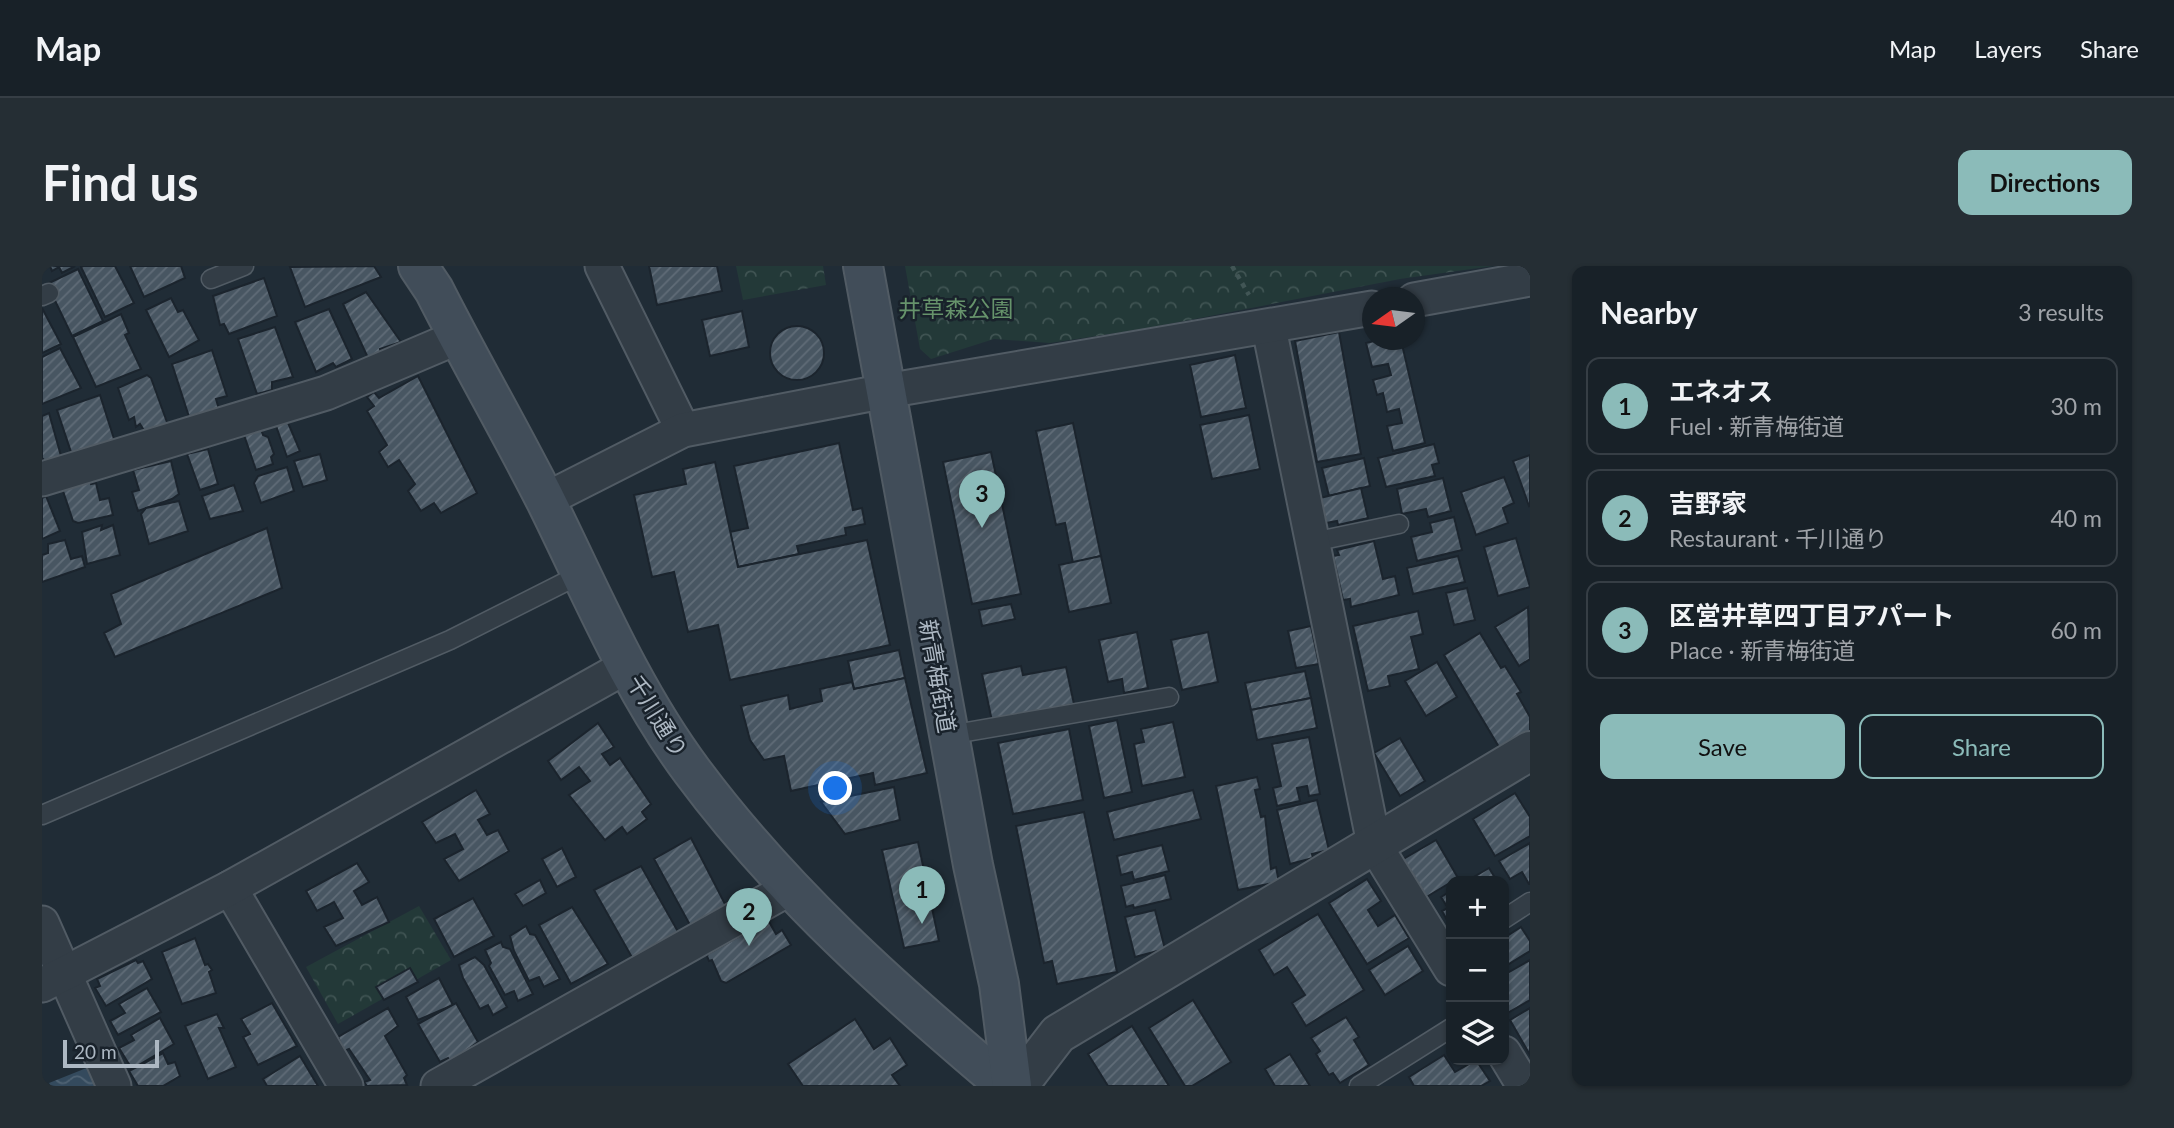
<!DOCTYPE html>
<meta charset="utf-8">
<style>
:root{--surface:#182128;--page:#252e34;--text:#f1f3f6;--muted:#9fa3a8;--line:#363e45;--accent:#8bbbb9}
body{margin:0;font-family:Lato,"Noto Sans JP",sans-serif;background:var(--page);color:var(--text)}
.controls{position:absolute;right:21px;bottom:21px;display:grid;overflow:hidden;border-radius:14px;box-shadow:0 2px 5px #0004}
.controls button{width:63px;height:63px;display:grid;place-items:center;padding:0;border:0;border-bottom:2px solid var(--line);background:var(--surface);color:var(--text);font:35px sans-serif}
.compass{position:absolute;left:1320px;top:21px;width:63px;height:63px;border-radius:50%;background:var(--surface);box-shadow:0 2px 5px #0004;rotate:256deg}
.scale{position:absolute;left:21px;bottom:18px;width:96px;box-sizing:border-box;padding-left:7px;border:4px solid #adb8c3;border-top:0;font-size:19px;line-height:24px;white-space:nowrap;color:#adb8c3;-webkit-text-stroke:5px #19222b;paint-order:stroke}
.you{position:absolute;left:794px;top:523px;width:24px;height:24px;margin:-18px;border:5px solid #fff;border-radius:50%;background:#1a73e8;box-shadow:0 0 0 10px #1a73e833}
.badge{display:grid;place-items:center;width:46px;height:46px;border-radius:50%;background:var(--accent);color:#111;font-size:23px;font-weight:700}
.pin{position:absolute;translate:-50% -58px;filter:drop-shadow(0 2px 4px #0008)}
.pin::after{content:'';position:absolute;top:37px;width:24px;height:21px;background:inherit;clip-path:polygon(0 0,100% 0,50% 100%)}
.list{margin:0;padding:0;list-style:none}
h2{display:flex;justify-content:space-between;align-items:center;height:91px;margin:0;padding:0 28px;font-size:30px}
h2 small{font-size:23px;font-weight:400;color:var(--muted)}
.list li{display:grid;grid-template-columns:46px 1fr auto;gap:21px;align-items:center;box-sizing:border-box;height:98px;margin:0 14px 14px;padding:0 14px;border:2px solid var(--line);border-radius:14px}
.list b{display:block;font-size:26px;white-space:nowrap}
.list p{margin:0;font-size:23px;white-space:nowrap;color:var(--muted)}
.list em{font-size:23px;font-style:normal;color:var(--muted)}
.actions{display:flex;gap:14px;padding:21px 28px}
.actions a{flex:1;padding:16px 0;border:2px solid var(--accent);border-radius:14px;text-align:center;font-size:24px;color:var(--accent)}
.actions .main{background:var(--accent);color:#111}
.icon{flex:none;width:38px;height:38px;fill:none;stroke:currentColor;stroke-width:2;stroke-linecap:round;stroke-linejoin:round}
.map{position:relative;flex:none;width:1488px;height:820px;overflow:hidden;border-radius:14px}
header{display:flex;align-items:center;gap:42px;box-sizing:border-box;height:98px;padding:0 35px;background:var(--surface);border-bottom:2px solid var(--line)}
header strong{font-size:33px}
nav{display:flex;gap:38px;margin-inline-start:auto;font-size:24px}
.intro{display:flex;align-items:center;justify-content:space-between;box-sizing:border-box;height:168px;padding:0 42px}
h1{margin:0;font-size:49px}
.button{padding:18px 32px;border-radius:14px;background:var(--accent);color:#111;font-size:24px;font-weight:700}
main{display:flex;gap:42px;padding:0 42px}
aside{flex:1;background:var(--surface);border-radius:14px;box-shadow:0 2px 5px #0004}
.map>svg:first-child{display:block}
.forest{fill:url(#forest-crowns)}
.water{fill:url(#water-waves)}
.building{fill:url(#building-hatch);stroke:#1b242d;stroke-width:2}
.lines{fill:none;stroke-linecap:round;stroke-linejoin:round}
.service-casing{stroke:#515b64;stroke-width:21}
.minor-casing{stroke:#515b64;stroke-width:37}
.tertiary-casing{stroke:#515b64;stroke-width:42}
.secondary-casing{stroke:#515b64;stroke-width:42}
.path{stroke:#415555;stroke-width:4.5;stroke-dasharray:5 5;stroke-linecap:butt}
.service{stroke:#333d46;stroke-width:18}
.minor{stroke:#333d46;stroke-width:33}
.tertiary{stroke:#333d46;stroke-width:38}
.secondary{stroke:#414d59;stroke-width:38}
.labels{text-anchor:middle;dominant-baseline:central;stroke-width:5;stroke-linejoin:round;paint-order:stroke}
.park-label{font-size:23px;fill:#66936b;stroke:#19222b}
.street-label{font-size:23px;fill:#adb8c3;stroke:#19222b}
</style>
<header>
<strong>Map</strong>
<nav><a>Map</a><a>Layers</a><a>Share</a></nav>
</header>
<div class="intro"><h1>Find us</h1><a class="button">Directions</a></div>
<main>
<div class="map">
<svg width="1488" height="820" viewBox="0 0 1488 820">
<defs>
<pattern id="forest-crowns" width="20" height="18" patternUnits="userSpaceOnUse" patternTransform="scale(1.75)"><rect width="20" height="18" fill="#233938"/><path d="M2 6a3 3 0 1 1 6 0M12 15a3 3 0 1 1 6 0" fill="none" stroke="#405453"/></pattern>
<pattern id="water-waves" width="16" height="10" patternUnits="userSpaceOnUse" patternTransform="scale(1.75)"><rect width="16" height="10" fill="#344a5d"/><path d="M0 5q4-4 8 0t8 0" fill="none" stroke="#4f6273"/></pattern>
<pattern id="building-hatch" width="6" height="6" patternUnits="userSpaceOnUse" patternTransform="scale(1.75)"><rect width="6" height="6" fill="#485662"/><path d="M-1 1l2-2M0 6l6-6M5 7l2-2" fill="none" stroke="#606c77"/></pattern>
</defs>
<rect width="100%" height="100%" fill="#202c36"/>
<g class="forest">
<polygon points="694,0 781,0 784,19 701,34"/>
<polygon points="863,0 1451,0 1358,13 1101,63 1008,77 952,73 889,93 878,83"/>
<polygon points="377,640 409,694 296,758 264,701"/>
</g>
<polygon class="water" points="47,801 55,820 9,820 7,817"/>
<g class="building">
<polygon points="8,0 33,0 20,7 17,1 10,5"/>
<polygon points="42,0 73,0 92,37 63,51 39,1"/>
<polygon points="88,0 139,0 143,12 102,31"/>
<polygon points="332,0 339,11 263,41 248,1"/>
<polygon points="607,0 675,0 680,25 615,39"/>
<polygon points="36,3 61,55 30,70 5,18"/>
<polygon points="222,12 235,50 187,68 182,58 178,59 171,30"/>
<polygon points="324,26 359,76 338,83 339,89 327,94 301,38"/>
<polygon points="129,32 136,46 141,44 157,74 127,91 104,44"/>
<polygon points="0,42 19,78 0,87"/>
<polygon points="287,43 310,93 294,101 291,97 274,106 253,56"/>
<polygon points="700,45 707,81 668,90 660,54"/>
<polygon points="79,48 87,67 83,69 99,103 54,121 31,71"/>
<circle cx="755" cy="87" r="27"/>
<polygon points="233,61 251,111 230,116 230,124 215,128 196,73"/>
<polygon points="1297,66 1319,188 1275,196 1253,75"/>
<polygon points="1336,74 1359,74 1383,177 1351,185 1345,160 1360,157 1357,143 1345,146 1341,127 1335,129 1331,114 1349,109 1346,98 1330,101 1324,77"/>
<polygon points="18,82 39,122 0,138 0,91"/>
<polygon points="170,84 185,130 174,133 178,147 149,157 130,98"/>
<polygon points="1193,89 1204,142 1159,151 1148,99"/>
<polygon points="105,109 109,112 126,159 103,166 98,158 94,161 92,151 87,154 76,122"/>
<polygon points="376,110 435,227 399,247 392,237 379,245 366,225 373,218 357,194 346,201 337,186 345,179 325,145 332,140 325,131 332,126 337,132"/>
<polygon points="58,129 73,176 30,189 15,144"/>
<polygon points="7,147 19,190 4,196 0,192 0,150"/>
<polygon points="1207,149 1218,203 1170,213 1158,159"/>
<polygon points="244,152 258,185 245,191 233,157"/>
<polygon points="1031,157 1059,290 1031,297 1023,257 1014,259 994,165"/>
<polygon points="219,163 221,169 226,171 232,188 229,191 231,198 214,204 202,169"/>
<polygon points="797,177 811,244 820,242 823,258 803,262 804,269 755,280 757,288 696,301 688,266 706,262 692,200"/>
<polygon points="1392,178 1397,197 1390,199 1393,210 1344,221 1336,192"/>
<polygon points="166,183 176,218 158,224 145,188"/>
<polygon points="949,186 979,328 930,338 901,196"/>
<polygon points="278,188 285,214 261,221 252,195"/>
<polygon points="1488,189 1488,239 1487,240 1471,195"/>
<polygon points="1322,192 1328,220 1287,230 1280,202"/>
<polygon points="129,195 137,228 130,233 96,245 90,226 97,224 91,204"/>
<polygon points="673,196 696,301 825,274 848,379 688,414 676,359 646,366 632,306 610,311 592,229 644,218 641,203"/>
<polygon points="245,201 252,225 219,237 212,217 216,210"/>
<polygon points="1462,211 1472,237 1461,242 1466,257 1434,269 1419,226"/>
<polygon points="1401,212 1409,245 1386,251 1384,243 1360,248 1355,223"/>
<polygon points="47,213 49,218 54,217 58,234 67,232 71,249 36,257 31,255 20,222"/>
<polygon points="192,219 201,245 168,253 160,230"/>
<polygon points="1319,222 1326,252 1296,259 1295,255 1284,257 1278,232"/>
<polygon points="4,230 18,265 0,273 0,232"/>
<polygon points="137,235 146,265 107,278 99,248 104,242"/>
<polygon points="1412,251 1420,284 1375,295 1369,271 1390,266 1388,257"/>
<polygon points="60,259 59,264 71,259 78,289 45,298 40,266"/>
<polygon points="225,262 240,322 73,391 62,367 79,358 69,328"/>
<polygon points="1474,272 1488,321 1456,330 1442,281"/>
<polygon points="23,274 29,293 40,290 43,301 0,316 0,289 6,287 6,278"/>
<polygon points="1332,275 1341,313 1353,310 1357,329 1309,341 1308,333 1301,334 1291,290 1297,289 1295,284"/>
<polygon points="1059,290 1069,337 1027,346 1017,299"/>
<polygon points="1416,290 1423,316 1371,328 1365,302"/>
<polygon points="1425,322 1433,354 1412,359 1404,327"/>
<polygon points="969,338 973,353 940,360 937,344"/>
<polygon points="1486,341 1488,393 1477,400 1453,361"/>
<polygon points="1376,345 1381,368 1369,371 1377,403 1346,410 1348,420 1326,425 1311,360"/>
<polygon points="1269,360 1277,398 1254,402 1246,365"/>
<polygon points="1095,366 1106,422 1082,427 1080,413 1066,416 1057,374"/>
<polygon points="1166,366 1176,416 1140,424 1129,374"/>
<polygon points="1438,367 1459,402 1463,400 1479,426 1475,428 1488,451 1488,469 1460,486 1402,389"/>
<polygon points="857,384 863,412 812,423 806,395"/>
<polygon points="1395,396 1415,431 1384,450 1363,415"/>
<polygon points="979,400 981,409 1024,401 1032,438 950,455 940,408"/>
<polygon points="1263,405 1269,432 1209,444 1203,417"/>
<polygon points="863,412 885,507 833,519 831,507 749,525 742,490 722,494 708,474 699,440 746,429 748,443 780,435 778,423 810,416 812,423"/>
<polygon points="1269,432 1275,462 1215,474 1209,444"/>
<polygon points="1075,454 1090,526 1062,532 1047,460"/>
<polygon points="1131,456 1143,511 1100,520 1092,478 1102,476 1099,463"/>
<polygon points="556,457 572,481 560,488 568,499 578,492 609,538 600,546 605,553 585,568 580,561 563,574 527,529 548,515 537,501 519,514 506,495"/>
<polygon points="1027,463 1041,534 971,548 956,477"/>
<polygon points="1267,471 1278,528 1267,530 1265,520 1255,522 1258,535 1235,540 1231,522 1239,520 1230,478"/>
<polygon points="1358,472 1383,515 1358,530 1332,487"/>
<polygon points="1215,511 1218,523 1213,524 1219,551 1223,550 1229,603 1234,601 1237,616 1196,624 1174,520"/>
<polygon points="852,521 858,554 803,568 779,536"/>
<polygon points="434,524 448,548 436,554 445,569 456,564 467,585 417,615 402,593 421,583 413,568 394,577 380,556"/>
<polygon points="1151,524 1159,553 1072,574 1065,546"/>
<polygon points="1473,527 1488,551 1488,570 1453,590 1431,553"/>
<polygon points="1275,534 1287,584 1270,588 1271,592 1248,598 1235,544"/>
<polygon points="1042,546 1075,706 1015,718 1010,695 1002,697 974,560"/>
<polygon points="649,572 684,640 648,659 612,593"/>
<polygon points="1394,574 1416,612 1381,633 1358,595"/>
<polygon points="876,576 897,675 862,682 840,584"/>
<polygon points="1488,577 1488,618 1487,618 1480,606 1468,613 1457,595"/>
<polygon points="1120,579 1127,605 1092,614 1090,606 1079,609 1075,590"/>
<polygon points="520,582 534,611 515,621 500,593"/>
<polygon points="315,597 327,616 312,625 320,639 335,631 347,656 294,680 282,661 301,652 292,636 275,645 264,625"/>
<polygon points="599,600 639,671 592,695 552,624"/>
<polygon points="1447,602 1455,615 1425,615"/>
<polygon points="1123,609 1129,633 1092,642 1091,639 1084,641 1079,620"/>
<polygon points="1325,613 1339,635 1326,644 1336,660 1353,649 1367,672 1325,698 1287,637"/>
<polygon points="498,614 504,627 481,640 473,628"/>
<polygon points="1409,625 1409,661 1400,645 1406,642 1399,631"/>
<polygon points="431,632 452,670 412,691 392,653"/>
<polygon points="530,641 566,698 529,718 497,659"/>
<polygon points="1113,644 1123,683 1093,691 1083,651"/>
<polygon points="1276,648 1322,724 1264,760 1250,737 1263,729 1245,701 1232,709 1217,684"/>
<polygon points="726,654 734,668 740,664 749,679 684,717 679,715 670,694 667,695 665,690 666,688"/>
<polygon points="484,660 488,668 493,669 518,713 502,721 497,711 487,715 472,685 468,670"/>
<polygon points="1479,661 1488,675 1488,685 1462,701 1462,672"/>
<polygon points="153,672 163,699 166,698 170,704 167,706 174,727 140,738 120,686"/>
<polygon points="459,676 461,681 468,683 491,728 476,735 472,725 463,729 447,700 449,697 443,684"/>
<polygon points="1366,680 1381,705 1343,729 1327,704"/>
<polygon points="433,691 442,699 465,741 451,749 446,739 438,743 421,712 417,699"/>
<polygon points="94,694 96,697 101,695 110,713 64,740 53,722 58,720 55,713"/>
<polygon points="1488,694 1488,734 1462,749 1462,709"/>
<polygon points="368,702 376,716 342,734 334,721"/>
<polygon points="397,712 411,739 376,754 364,731"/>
<polygon points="105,722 119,746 76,769 68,755 83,747 77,738"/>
<polygon points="1151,734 1189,796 1150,820 1143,820 1107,762"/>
<polygon points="230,737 255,780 216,799 201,771 208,768 199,753"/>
<polygon points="414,737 436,776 425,784 427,789 409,798 406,792 398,796 376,758"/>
<polygon points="346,742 356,760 343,770 365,809 362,812 365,819 325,820 322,816 328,814 307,783 302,785 296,771"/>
<polygon points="1488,742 1488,789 1468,754"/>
<polygon points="175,748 182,762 177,762 194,801 166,813 143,760"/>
<polygon points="1304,751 1317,771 1312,774 1327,799 1298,817 1291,807 1287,809 1274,788 1278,785 1269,772"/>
<polygon points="118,752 132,778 90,803 77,782 92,774 89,769"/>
<polygon points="813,753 832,783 848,772 865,799 850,809 858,820 761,820 746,798"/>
<polygon points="1090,760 1127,820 1066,820 1046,788"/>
<polygon points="121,787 126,798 133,796 138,810 121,820 96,820 87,805"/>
<polygon points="1248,788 1268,820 1233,820 1223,803"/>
<polygon points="1402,789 1413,806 1434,794 1448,815 1439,820 1372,820 1367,811"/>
<polygon points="258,790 276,820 225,820 221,813"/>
</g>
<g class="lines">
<g class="service-casing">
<g id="service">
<polyline points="169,13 202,0"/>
<polyline points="0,30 7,27"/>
<polyline points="1271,276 1357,258"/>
<polyline points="907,469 1127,431"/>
<polyline points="0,549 408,374 539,308"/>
<polyline points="1462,653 1488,636"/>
<polyline points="1317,820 1409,762"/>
</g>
</g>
<g class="minor-casing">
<g id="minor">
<polyline points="560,0 641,164"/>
<polyline points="1372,34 1488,13"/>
<polyline points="1227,62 1332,578 1409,703"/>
<polyline points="0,213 284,127 416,71"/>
<polyline points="503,234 641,164 844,125 1330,42"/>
<polyline points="188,622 304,820"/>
<polyline points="0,657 72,820"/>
<polyline points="0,719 188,622 585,400"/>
<polyline points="1462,787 1482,820"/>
<polyline points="396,820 748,622"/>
</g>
</g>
<g class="tertiary-casing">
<polyline id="tertiary" points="976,820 1016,768 1488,485"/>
</g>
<g class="secondary-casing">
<g id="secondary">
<path d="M 376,0 L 392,24 C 428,95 468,164 504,235 C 549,326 589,423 650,505 C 739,625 850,724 964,820"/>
<polyline points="821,0 931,599 957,718 970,820"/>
</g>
</g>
<polyline class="path" points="1190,0 1207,29"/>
<use href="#service" class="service"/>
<use href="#minor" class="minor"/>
<use href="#tertiary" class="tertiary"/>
<use href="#secondary" class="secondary"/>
</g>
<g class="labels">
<g class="park-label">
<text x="914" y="42">井草森公園</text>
</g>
<g class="street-label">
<text transform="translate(896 410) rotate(80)">新青梅街道</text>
<text transform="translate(616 450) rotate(58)">千川通り</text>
</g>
</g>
</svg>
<div class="controls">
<button>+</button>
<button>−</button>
<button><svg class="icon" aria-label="layers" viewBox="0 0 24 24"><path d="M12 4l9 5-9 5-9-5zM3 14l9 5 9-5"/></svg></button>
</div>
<svg class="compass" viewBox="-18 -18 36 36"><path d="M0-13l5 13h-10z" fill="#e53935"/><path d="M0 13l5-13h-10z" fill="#9fa3a8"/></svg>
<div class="scale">20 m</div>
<div class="you"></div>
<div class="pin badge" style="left:880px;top:658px">1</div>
<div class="pin badge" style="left:707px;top:680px">2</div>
<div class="pin badge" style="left:940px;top:262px">3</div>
</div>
<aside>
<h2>Nearby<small>3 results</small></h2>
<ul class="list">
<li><span class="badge">1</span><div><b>エネオス</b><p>Fuel · 新青梅街道</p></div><em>30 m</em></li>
<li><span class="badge">2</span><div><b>吉野家</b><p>Restaurant · 千川通り</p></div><em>40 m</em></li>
<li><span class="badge">3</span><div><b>区営井草四丁目アパート</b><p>Place · 新青梅街道</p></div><em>60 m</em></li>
</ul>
<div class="actions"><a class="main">Save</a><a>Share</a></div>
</aside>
</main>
